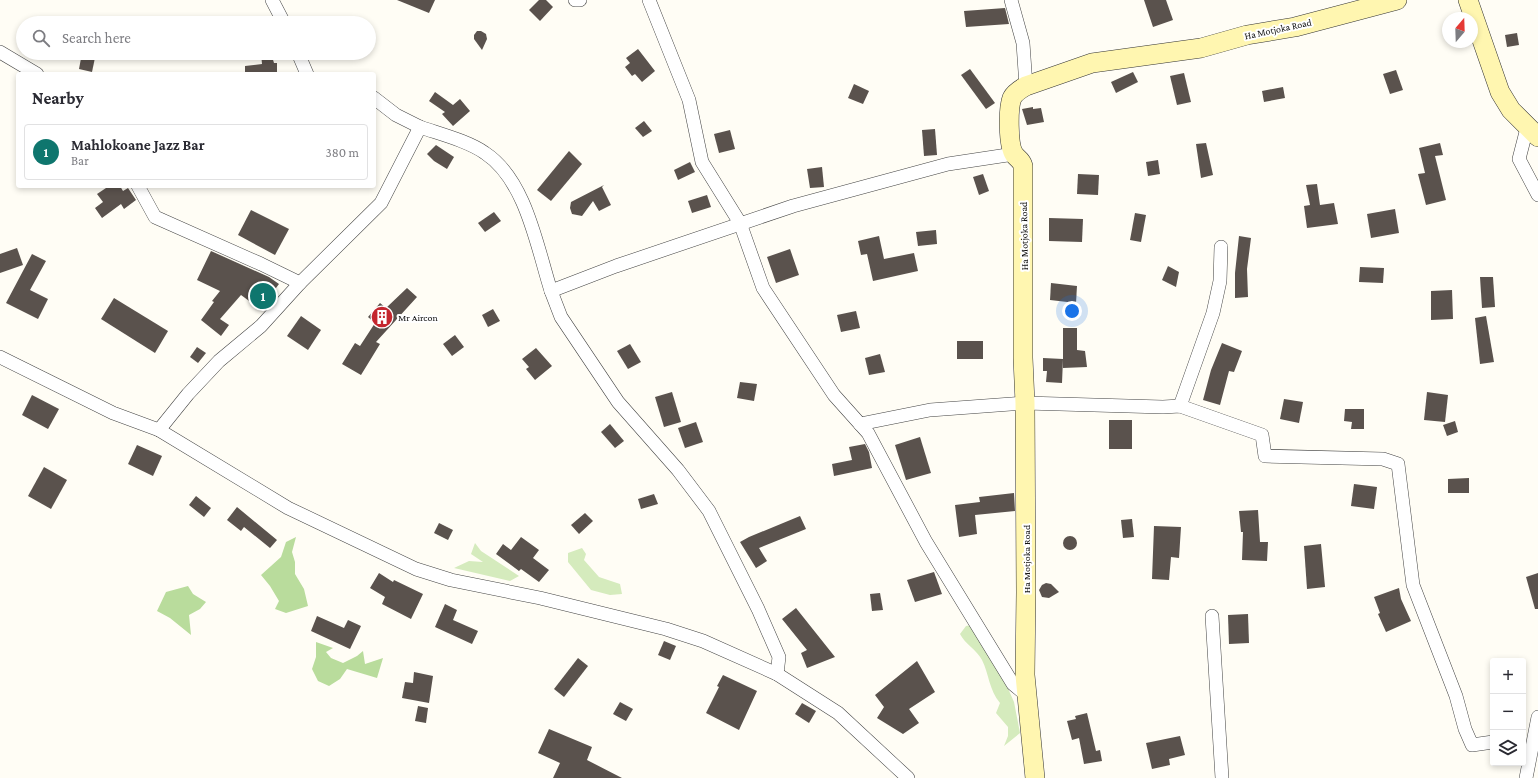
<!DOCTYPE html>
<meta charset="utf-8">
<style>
:root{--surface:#fff;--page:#f2f2f3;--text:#2b2b33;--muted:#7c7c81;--line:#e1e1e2;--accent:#0f766e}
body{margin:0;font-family:"Crimson Pro",serif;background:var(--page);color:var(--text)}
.controls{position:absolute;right:12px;bottom:12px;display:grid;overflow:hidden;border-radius:4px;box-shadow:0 2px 6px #0003}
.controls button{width:36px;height:36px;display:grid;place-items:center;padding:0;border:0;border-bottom:1px solid var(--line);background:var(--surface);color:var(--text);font:20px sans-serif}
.compass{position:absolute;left:1442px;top:12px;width:36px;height:36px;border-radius:50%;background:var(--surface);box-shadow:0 2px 6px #0003;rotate:19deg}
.you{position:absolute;left:1072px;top:311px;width:14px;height:14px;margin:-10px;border:3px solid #fff;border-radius:50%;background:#1a73e8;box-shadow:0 0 0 6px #1a73e833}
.badge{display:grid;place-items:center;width:26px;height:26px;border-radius:50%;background:var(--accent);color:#fff;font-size:13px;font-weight:700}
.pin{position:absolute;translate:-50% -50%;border:2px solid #fff;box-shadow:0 1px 4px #0006}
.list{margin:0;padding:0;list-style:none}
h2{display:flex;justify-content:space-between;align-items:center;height:52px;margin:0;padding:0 16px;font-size:17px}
h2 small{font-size:13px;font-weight:400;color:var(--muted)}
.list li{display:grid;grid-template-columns:26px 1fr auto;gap:12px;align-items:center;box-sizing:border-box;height:56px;margin:0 8px 8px;padding:0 8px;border:1px solid var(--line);border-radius:4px}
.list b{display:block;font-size:15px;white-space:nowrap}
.list p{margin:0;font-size:13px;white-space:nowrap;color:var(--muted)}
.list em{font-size:13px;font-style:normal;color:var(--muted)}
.icon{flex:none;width:22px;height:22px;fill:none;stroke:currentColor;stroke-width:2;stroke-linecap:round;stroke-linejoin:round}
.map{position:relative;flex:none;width:1538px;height:778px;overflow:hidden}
.search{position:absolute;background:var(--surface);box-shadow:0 2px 6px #0003;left:16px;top:16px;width:360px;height:44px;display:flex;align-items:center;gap:10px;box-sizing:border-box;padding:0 14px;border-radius:22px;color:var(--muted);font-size:15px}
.panel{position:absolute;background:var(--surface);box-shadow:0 2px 6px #0003;left:16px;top:72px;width:360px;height:116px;border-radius:4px}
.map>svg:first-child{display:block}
.green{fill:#d5ebbd}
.forest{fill:#b9dc9c}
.building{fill:#5a524d}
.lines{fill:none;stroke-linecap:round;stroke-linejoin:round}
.street-casing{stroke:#444;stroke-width:14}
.secondary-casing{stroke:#333;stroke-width:20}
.street{stroke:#fff;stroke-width:13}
.secondary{stroke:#fff6b0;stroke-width:19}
.labels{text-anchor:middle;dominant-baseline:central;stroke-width:4;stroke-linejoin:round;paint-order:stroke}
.street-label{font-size:10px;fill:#111;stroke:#fff}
.poi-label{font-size:10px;fill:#111;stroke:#fff;text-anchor:start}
</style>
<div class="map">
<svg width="1538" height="778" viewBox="0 0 1538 778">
<rect width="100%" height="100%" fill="#fffdf5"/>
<g class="green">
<polygon points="475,543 481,551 519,576 510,581 454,568 469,561 483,562 471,554"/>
<polygon points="582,548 586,554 584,560 599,577 620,584 622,594 610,595 591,590 568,562 568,553"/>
<path d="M 971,625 L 995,659 L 1014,702 L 1020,733 L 1004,746 L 1008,736 L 1008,727 L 996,713 L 1000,703 C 989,690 989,674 982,660 C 977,650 965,644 960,634 L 966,626 Z"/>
</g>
<g class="forest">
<polygon points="296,537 292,552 295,562 295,574 304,589 308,606 286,613 275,609 279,601 270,586 261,575 281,557 286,542"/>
<polygon points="188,586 193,594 206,602 200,609 189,615 191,635 170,618 157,611 166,592"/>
<polygon points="316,642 333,648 326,652 331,658 343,663 357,656 363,651 365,664 383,658 377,678 347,669 340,679 329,686 318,681 312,669 316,657"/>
</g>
<g class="building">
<polygon points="397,0 435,0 429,13"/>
<polygon points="539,0 546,0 553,7 540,21 529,10"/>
<polygon points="1144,0 1166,0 1173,20 1153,27"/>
<polygon points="1005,8 1009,24 966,27 964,11"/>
<polygon points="477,31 481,31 486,34 487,39 482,50 474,39 474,35"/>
<polygon points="1517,33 1519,45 1507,47 1505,35"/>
<polygon points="638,49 655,71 642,82 635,74 632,76 625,67 630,63 626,58"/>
<polygon points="82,53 96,53 92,72 79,69"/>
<polygon points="261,53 271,53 274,63 277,63 277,74 245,74 245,66 262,64"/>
<polygon points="970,69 995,103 986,109 961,75"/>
<polygon points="1396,70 1403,90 1390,94 1383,74"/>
<polygon points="1133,72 1138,82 1116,93 1111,82"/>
<polygon points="1184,73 1191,102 1177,105 1170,76"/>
<polygon points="854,84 869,91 863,104 848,98"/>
<polygon points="1283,87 1285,98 1264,102 1262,91"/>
<polygon points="435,92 453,105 460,99 470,111 453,126 442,114 445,112 429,101"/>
<polygon points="1033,107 1033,109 1041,108 1044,122 1027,125 1022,109"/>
<polygon points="644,121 652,131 643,137 635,128"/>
<polygon points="935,129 937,155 924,156 922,130"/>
<polygon points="730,130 735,149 719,153 714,134"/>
<polygon points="1206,143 1213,175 1201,178 1196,144"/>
<polygon points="1440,143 1443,155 1435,156 1446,200 1426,205 1418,174 1425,173 1419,148"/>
<polygon points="436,145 454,157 447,169 434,161 427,154"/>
<polygon points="569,151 582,164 551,201 537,190"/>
<polygon points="1158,160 1160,174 1148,176 1146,162"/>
<polygon points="690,162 695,172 678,180 674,170"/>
<polygon points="822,167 824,187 810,188 807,169"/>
<polygon points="983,174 989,191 979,195 973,177"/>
<polygon points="1078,174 1099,175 1098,195 1077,194"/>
<polygon points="1317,184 1320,205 1334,203 1338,224 1307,228 1304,206 1310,205 1306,185"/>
<polygon points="604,185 602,187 611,205 599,211 593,201 582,216 572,214 570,208 571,202"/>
<polygon points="109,186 120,186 123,191 128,188 136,200 124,209 121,204 102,218 95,208 103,202 97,194"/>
<polygon points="707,195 711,207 692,213 688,201"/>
<polygon points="1395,209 1399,233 1371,238 1367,214"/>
<polygon points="251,210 289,229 275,255 238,235"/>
<polygon points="494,212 501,221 485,232 478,223"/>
<polygon points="1135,213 1146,215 1141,242 1130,240"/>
<polygon points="1049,218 1083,219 1082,242 1049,241"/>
<polygon points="936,230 937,244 918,246 916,232"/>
<polygon points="879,236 884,259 914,253 918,271 873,281 867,254 861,255 858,241"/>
<polygon points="1239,236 1251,238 1247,269 1248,297 1235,298 1235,273"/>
<polygon points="17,248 23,265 0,273 0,254"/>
<polygon points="790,249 799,275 776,283 767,257"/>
<polygon points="211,251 269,277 279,284 260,309 241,295 220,319 229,325 221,336 201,320 214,302 212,301 220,291 197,280"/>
<polygon points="32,254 46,261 30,290 48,299 38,319 6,303"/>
<polygon points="1168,266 1179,272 1176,287 1162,280"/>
<polygon points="1360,267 1384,268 1383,283 1359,282"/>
<polygon points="1480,277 1493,277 1495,307 1482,308"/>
<polygon points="1051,283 1077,286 1076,303 1050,300"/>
<polygon points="407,288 417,297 376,342 380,344 361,375 342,364 355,343 360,346 375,323 368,317 380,303 386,308"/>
<polygon points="1452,290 1453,319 1431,320 1431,291"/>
<polygon points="114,298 168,331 155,353 101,319"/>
<polygon points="493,309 500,321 488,327 482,315"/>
<polygon points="856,311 860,328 841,332 837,315"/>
<polygon points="301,316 321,330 308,350 287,336"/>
<polygon points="1486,316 1494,362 1480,364 1475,318"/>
<polygon points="1063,328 1077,328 1077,350 1085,351 1087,367 1063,368"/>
<polygon points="455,335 464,347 452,356 443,344"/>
<rect x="957" y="341" width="26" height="18"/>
<polygon points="1222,343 1242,351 1234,372 1229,371 1220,405 1203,400 1211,370"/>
<polygon points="630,344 641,362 628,369 617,351"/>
<polygon points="197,347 206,353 198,363 190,357"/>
<polygon points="536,348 552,366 535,380 526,369 529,367 522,359"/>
<polygon points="880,354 885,372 869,375 865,358"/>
<polygon points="1043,358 1063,359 1062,383 1046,382 1047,371 1043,371"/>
<polygon points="740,382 757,384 754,401 737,398"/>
<polygon points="672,392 681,422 664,427 655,397"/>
<polygon points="1427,392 1448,395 1445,422 1424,420"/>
<polygon points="32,395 59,409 48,429 22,415"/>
<polygon points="1284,399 1303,402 1299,423 1280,419"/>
<polygon points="1345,409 1364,409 1364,429 1351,429 1352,422 1344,421"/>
<rect x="1109" y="420" width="23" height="29"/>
<polygon points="1455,421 1458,432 1447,436 1443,425"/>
<polygon points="696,422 703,442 685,448 678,428"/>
<polygon points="610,424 624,441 615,448 601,432"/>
<polygon points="920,437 931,473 906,480 895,445"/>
<polygon points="865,444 869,452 872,468 834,476 832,464 852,460 849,447"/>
<polygon points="137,445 162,456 153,476 128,464"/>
<polygon points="44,467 67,480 51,509 28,496"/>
<polygon points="1469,478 1469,493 1448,493 1448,479"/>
<polygon points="1354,484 1377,487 1374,509 1351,506"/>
<polygon points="1014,493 1015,511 975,515 977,534 959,537 955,505 980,502 979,497"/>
<polygon points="654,494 658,504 641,509 638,499"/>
<polygon points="196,496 211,508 204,517 189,505"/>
<polygon points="237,507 277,540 270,548 244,527 241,531 227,520"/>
<polygon points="1258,510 1260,542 1268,542 1267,561 1242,560 1243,532 1241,532 1239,511"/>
<polygon points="585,513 593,521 579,534 571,525"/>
<polygon points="800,516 806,529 759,548 767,561 756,568 740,542 749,537"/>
<polygon points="1132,519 1134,537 1123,538 1121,520"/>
<polygon points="439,523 453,530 448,540 434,533"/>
<polygon points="1154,526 1181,527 1179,558 1171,557 1169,580 1152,579"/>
<circle cx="1070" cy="543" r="7"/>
<polygon points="521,537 539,550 533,558 549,570 539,582 521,569 519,571 496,554 503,544 511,550"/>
<polygon points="1321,544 1325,587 1307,589 1304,546"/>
<polygon points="934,572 942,594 915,602 907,580"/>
<polygon points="379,573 393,582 394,580 423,594 411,619 382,604 385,597 370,588"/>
<polygon points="1538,573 1538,609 1535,609 1526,577"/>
<polygon points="1046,583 1051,584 1059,592 1049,598 1042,597 1039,590 1042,585"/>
<polygon points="1399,588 1401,599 1411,621 1386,632 1378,614 1380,613 1374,597"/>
<polygon points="880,593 883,610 872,611 870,594"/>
<polygon points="445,604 457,610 453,620 478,631 472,644 435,627"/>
<polygon points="796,608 835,657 807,668 801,653 807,650 782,619"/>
<polygon points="1248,614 1249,643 1229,644 1228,615"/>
<polygon points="317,616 344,628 348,620 361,626 350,649 311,631"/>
<polygon points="664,641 676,646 670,660 658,655"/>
<polygon points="578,658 588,666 564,697 554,689"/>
<polygon points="917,661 935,692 909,709 919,723 903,734 877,718 884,707 875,695"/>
<polygon points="414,672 433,676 429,703 402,698 405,682 413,683"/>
<polygon points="723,675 757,691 739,730 706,713 719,687 717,686"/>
<polygon points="620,702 633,709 626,721 613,714"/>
<polygon points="802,703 816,711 809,723 795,714"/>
<polygon points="418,706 428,708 426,723 415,721"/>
<polygon points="1087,713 1096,751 1100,750 1102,761 1084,764 1079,738 1072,740 1067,721 1076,719 1075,716"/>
<polygon points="549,729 592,747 587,760 622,778 553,778 560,763 538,753"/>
<polygon points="1180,736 1185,755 1169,759 1170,765 1152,769 1146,743"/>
</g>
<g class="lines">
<g class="street-casing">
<g id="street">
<polyline points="272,0 284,23"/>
<polyline points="575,0 580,0"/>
<polyline points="649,0 689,100 702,162 740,223 763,288 834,395 868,433 926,542 1013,684 1025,694"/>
<polyline points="1011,0 1023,43 1026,86"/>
<polyline points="0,52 37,74"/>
<polyline points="298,53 307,74"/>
<polyline points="374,98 396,115 420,127"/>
<polyline points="1527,128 1519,159 1538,195"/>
<polyline points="138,186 155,217 261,264 300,283"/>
<polyline points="551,291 561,317 618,402 678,470 709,511 758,609 779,657 777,674"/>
<polyline points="0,357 113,413 159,430 288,508 416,569 451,580 540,598 666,629 703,641 777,674 838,713 908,778"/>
<polyline points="1180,406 1213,313 1220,281 1221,247"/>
<polyline points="860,424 930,410 1025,403 1163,407 1180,406 1262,435 1265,456 1383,459 1398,464 1413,585 1456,696 1465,729 1472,745 1493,742"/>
<path d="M 159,430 L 188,394 L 219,361 L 261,326 L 300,283 L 381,203 L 420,127 C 440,134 468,141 485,153 C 526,180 537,247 551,291 L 616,266 L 793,206 L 948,164 L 1014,154"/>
<polyline points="1212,616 1222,778"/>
<polyline points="1526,778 1538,717"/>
</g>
</g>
<g class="secondary-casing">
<g id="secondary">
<polyline points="1468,0 1500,92 1511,110 1538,137"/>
<path d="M 1035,778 L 1025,675 L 1026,592 L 1025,403 L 1023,358 L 1023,166 C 1021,159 1017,159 1014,154 C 1008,145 1008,108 1012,98 C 1015,92 1021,89 1026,86 L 1092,63 L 1201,48 L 1247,35 L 1295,27 L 1397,0"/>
</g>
</g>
<use href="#street" class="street"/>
<use href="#secondary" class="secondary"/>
</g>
<defs>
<g id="building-disc" transform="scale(1.15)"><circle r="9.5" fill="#c4262e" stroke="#fff"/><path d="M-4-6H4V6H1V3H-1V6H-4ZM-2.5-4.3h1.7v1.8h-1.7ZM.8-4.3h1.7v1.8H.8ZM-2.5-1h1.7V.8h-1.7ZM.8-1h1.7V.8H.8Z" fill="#fff"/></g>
</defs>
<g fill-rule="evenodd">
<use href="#building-disc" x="382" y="317"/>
</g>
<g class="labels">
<g class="street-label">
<text transform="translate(1278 29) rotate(-12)">Ha Motjoka Road</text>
<text transform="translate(1024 236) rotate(-91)">Ha Motjoka Road</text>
<text transform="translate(1026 559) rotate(-90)">Ha Motjoka Road</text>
</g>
<g class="poi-label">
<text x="398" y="317">Mr Aircon</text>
</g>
</g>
</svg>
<div class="controls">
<button>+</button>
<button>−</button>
<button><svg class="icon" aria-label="layers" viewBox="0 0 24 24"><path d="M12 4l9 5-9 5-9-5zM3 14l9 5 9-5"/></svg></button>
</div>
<svg class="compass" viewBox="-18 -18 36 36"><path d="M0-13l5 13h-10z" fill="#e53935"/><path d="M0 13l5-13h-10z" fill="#7c7c81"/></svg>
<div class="you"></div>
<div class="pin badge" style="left:263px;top:296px">1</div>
<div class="search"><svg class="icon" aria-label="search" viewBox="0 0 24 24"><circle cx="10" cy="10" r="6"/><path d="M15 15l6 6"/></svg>Search here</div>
<section class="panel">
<h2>Nearby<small></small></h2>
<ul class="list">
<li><span class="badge">1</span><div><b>Mahlokoane Jazz Bar</b><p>Bar</p></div><em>380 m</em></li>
</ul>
</section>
</div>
